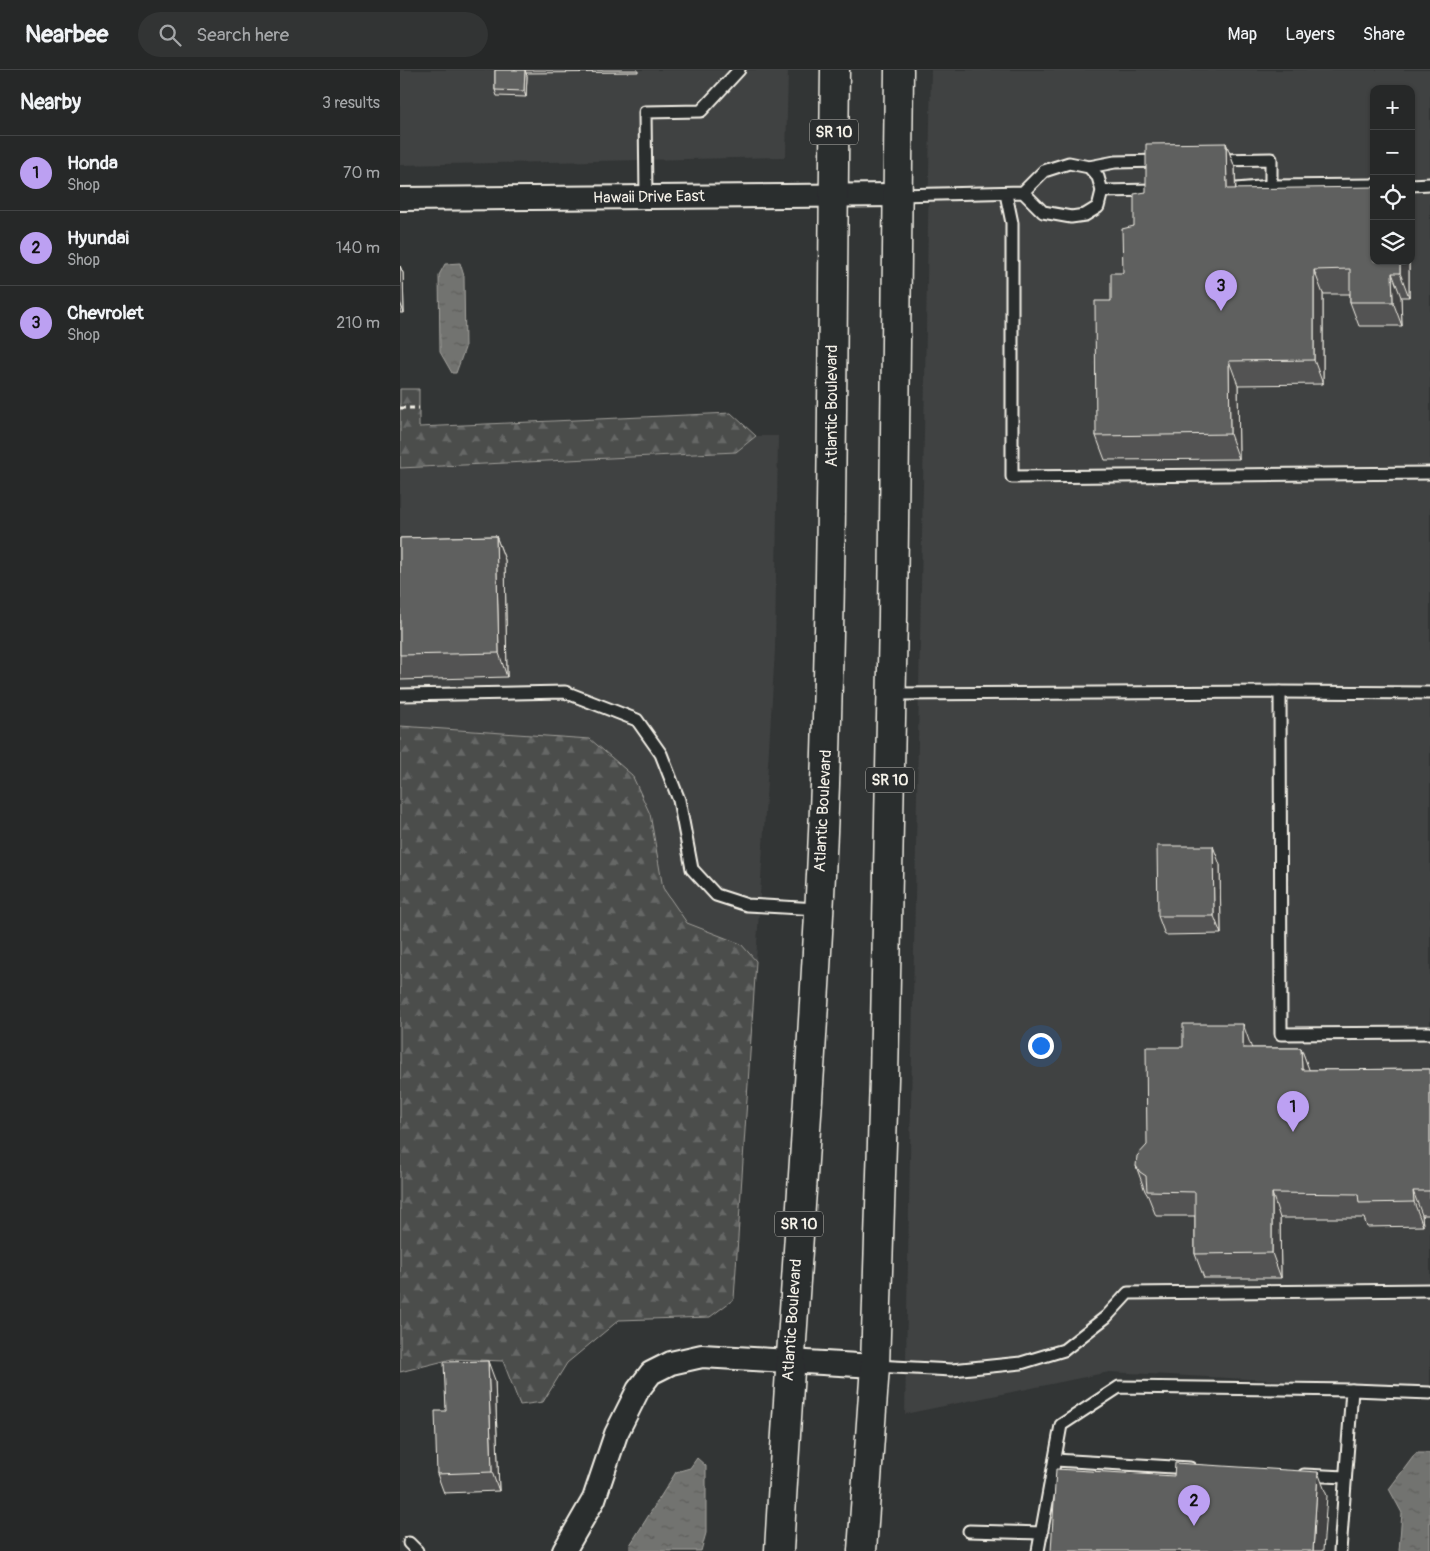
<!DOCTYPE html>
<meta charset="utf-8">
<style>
:root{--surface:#262828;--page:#323434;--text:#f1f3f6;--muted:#a4a6a8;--line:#424445;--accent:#bca0f2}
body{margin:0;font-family:Pangolin,sans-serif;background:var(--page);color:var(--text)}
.controls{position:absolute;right:15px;top:15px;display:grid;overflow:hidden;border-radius:10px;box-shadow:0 1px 4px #0004}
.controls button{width:45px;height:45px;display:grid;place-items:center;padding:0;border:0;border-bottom:1px solid var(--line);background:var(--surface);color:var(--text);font:25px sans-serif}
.you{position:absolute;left:640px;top:975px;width:18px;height:18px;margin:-12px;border:4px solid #fff;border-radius:50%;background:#1a73e8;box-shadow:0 0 0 8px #1a73e833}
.badge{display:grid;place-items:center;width:32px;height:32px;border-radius:50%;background:var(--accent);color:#111;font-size:16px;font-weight:700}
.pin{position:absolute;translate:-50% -41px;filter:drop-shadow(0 1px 2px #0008)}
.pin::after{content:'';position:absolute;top:26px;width:18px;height:15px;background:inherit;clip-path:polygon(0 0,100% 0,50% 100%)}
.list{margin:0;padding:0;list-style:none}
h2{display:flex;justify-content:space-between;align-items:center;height:65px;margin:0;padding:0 20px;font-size:21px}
h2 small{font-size:16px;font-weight:400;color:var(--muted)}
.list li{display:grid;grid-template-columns:32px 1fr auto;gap:15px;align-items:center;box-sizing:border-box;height:75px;padding:0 20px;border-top:1px solid var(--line)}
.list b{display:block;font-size:19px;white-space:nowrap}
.list p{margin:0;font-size:16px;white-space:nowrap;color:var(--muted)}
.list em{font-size:16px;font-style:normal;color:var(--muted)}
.icon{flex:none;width:28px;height:28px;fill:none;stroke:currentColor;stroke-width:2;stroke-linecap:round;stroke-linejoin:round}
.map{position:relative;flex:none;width:1030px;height:1481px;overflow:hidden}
header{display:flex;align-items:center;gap:30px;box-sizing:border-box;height:70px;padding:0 25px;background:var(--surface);border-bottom:1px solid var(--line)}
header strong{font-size:24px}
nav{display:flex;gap:28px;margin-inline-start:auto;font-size:18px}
.search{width:350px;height:45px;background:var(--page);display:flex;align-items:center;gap:12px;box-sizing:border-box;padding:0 18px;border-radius:28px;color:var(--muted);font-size:19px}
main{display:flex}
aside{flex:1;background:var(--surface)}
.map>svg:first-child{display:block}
.built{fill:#404242;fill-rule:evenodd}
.forest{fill:url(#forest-firs);stroke:#a09f9a}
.water{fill:url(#water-ripples);stroke:#a6a5a0}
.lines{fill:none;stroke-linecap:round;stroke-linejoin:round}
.service-casing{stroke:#f4f1e8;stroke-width:15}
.minor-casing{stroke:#f4f1e8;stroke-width:26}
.trunk-casing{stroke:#f4f1e8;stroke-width:31}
.path{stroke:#f4f1e8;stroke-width:3;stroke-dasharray:5 4;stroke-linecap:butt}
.service{stroke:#2a2d2e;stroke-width:11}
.minor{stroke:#2a2d2e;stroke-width:22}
.trunk{stroke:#2a2d2e;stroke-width:28}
.wall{fill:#525352;stroke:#f4f1e8}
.shaded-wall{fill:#424342;stroke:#f4f1e8}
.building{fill:#5f605f;stroke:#f4f1e8}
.labels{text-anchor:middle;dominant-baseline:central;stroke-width:4;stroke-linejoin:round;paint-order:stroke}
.shield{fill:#2a2d2e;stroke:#b7b6b0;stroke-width:1}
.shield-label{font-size:15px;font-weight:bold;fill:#f4f1e8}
.street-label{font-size:16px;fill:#f4f1e8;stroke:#2a2d2e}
</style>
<header>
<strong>Nearbee</strong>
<div class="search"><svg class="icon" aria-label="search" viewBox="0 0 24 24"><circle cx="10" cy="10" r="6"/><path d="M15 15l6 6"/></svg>Search here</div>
<nav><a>Map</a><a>Layers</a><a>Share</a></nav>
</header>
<main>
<aside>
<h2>Nearby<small>3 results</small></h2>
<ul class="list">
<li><span class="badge">1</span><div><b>Honda</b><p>Shop</p></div><em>70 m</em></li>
<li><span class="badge">2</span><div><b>Hyundai</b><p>Shop</p></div><em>140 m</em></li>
<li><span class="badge">3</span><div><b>Chevrolet</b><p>Shop</p></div><em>210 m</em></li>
</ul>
</aside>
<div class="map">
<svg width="1030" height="1481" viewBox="0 0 1030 1481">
<defs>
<pattern id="forest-firs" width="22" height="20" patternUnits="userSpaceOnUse" patternTransform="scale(1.25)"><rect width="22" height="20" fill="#4b4d4c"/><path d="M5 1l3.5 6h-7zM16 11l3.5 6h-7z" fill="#666766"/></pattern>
<pattern id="water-ripples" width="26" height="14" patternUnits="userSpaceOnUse" patternTransform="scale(1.25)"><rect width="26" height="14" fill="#727370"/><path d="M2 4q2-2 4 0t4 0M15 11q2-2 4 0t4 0" fill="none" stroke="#5e5e5b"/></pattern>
</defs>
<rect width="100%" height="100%" fill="#323535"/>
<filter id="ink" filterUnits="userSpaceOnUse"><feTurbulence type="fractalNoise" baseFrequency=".02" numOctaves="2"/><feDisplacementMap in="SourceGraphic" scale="10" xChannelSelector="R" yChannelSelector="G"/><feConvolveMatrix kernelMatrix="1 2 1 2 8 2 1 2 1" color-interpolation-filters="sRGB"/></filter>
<g filter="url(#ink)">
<g class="built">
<polygon points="0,0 388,0 386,87 0,95"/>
<path d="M 531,0 L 1030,0 L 1030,1318 L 709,1302 L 505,1344 ZM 974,19 L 1011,19 L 1011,191 L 974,191 Z"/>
<polygon points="356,366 378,366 375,580 356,891 341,874 287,853 263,818 250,744 190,669 0,656 0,398 336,382"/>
</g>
<g class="forest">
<polygon points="0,319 19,319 19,357 331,343 356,366 336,382 0,398"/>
<polygon points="0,656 190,669 232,705 250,744 263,818 287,853 341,874 356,891 334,1229 310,1247 219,1250 167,1293 143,1332 120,1335 103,1291 52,1289 0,1302"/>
</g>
<g class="water">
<polygon points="60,193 64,206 65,278 56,303 52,303 40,282 39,205 45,194"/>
<polygon points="1016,1383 1030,1383 1030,1481 999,1481 1002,1443 989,1419"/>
<polygon points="297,1388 306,1396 306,1463 301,1481 230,1481 230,1475 276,1402 290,1398"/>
</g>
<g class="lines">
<g class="service-casing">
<g id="service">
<polyline points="818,90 871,89 871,116 974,115"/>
<polyline points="689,97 715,92 760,91"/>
<polyline points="1011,115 1030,114"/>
<polyline points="836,119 871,116"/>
<polyline points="702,121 754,120"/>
<polyline points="606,124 612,153 612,407 1030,403"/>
<polyline points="498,125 623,122 643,142 671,147 685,145 698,137 702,121 698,107 689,97 669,93 644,101 623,122"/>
<polyline points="246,127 245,42 301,41 339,0"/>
<polyline points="880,622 1030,623"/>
<polyline points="492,624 880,622 881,964 1030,963"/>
<polyline points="0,625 165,622 237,650 261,684 279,730 292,799 316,825 347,835 418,839"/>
<polyline points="475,1296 552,1300 621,1293 664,1280 706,1247 728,1223 1030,1220"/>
<polyline points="952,1320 1030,1323"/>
<polyline points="655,1390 790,1398"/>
<polyline points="904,1405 945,1407"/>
<polyline points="569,1461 642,1463"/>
<polyline points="9,1473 17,1481"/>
<polyline points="638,1481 661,1355 719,1317 952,1320 940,1481"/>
</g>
</g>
<g class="minor-casing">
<g id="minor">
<polyline points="0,129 498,125"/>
<polyline points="164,1481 194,1429 216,1364 238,1320 251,1303 271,1293 302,1286 475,1296"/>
</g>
</g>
<g class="trunk-casing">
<g id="trunk">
<path d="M 379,1481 C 393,1226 415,971 425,715 C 433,477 432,238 435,0"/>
<polyline points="462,1481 475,1296 484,1009 493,546 499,0"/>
</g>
</g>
<polyline class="path" points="0,338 19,338"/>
<use href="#service" class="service"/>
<use href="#minor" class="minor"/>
<use href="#trunk" class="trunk"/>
</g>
<g class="wall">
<polygon points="95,0 238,0 238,2 126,3 127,6 126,27 97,26 95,20"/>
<polygon points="826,73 835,98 836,119 1009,191 1009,227 1001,227 1002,256 959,256 950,232 950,224 923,224 923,314 838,315 839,389 705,390 696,366 711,231 723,203 734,156 746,122"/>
<polygon points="0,196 3,203 4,243 0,243"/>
<polygon points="96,466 105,490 107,607 0,610 0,468"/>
<polygon points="820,795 821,864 765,865 758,846"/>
<polygon points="851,978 901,978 909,1000 1030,999 1030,1145 1022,1145 1023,1156 967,1157 964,1148 880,1148 881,1208 804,1208 795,1184 795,1146 756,1146 748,1126 745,1121 736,1096"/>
<polygon points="95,1310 99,1421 44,1423 37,1404 46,1341"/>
</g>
<g class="shaded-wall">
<polygon points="125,0 127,6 126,27 124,21"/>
<polygon points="826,73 835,98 836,143 827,119"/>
<polygon points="1000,191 1009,191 1009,227 1000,203"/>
<polygon points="0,196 3,203 4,243 0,232"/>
<polygon points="914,200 923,224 923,314 914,290"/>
<polygon points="992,203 1001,227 1002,256 993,232"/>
<polygon points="829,291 838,315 839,389 830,364"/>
<polygon points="96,466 105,490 107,607 99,583"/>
<polygon points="813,776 820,795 821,864 814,846"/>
<polygon points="843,954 852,979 843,978"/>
<polygon points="901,978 910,1002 902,1000"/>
<polygon points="1013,1121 1022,1145 1023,1156 1014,1132"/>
<polygon points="872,1123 880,1148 881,1208 872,1183"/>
<polygon points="88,1291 95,1310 99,1421 92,1402"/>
<polygon points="918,1402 927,1426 923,1481 913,1481"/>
</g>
<g class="building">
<polygon points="95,0 125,0 124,21 95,20"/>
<polygon points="826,73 827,119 974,117 974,191 1000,191 1000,203 992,203 993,232 950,232 950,199 914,200 914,290 829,291 830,364 696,366 695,231 711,231 711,203 723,203 722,159 734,156 734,124 746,122 746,74"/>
<polygon points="96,466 99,583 0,585 0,468"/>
<polygon points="757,776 813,776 814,846 758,846"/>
<polygon points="783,954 843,954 843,978 901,978 902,1000 1030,999 1030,1121 1013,1121 1014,1132 959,1133 958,1124 872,1123 872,1183 795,1184 795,1122 747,1121 746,1106 740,1102 736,1096 737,1086 747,1075 746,977 783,977"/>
<polygon points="88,1291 92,1402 37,1404 35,1341 46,1341 44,1292"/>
<polygon points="775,1393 918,1402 913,1481 651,1481 656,1399 774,1406"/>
</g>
</g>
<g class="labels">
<g class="shield">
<rect x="410" y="49.5" width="48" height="25" rx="4"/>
<rect x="466" y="697.5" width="48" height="25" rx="4"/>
<rect x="375" y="1141.5" width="48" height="25" rx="4"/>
</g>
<g class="shield-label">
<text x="434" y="62">SR 10</text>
<text x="490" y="710">SR 10</text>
<text x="399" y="1154">SR 10</text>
</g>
<g class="street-label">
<text transform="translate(249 127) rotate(-1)">Hawaii Drive East</text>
<text transform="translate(432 336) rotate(-90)">Atlantic Boulevard</text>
<text transform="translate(423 741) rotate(-87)">Atlantic Boulevard</text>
<text transform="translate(392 1250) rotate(-86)">Atlantic Boulevard</text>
</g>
</g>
</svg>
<div class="controls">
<button>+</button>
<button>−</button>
<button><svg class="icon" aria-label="locate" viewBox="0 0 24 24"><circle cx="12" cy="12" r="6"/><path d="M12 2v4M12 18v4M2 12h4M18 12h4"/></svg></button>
<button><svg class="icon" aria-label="layers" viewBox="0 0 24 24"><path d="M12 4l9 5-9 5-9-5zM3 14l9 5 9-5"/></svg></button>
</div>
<div class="you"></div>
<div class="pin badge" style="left:893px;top:1062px">1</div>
<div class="pin badge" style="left:794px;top:1456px">2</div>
<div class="pin badge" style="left:821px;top:241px">3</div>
</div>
</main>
